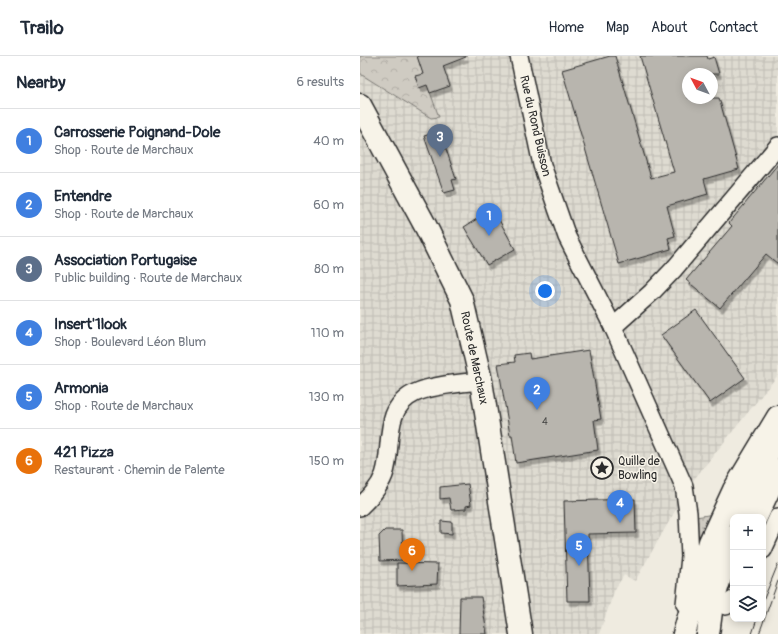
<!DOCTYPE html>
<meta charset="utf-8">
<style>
:root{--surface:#fff;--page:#f2f2f3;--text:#1f2937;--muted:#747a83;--line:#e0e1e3;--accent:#2b2b2b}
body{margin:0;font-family:Pangolin,sans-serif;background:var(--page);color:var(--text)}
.controls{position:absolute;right:12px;bottom:12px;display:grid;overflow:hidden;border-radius:8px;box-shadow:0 2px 10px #0003}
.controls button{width:36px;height:36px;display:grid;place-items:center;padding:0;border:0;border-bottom:1px solid var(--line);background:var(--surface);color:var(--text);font:20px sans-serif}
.compass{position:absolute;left:322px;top:12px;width:36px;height:36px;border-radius:50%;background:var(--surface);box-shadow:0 2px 10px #0003;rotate:311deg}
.you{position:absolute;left:185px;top:235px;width:14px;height:14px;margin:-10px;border:3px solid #fff;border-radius:50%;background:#1a73e8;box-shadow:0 0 0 6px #1a73e833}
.badge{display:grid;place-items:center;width:26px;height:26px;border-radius:50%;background:var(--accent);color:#fff;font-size:13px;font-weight:700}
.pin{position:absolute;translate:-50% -33px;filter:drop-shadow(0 1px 2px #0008)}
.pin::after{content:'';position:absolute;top:21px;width:14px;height:12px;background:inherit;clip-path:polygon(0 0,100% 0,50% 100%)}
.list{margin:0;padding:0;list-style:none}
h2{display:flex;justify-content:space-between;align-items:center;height:52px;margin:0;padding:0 16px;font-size:17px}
h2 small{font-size:13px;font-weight:400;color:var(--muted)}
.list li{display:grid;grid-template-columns:26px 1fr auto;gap:12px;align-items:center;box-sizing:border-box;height:64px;padding:0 16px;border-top:1px solid var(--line)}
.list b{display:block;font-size:15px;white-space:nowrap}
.list p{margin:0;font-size:13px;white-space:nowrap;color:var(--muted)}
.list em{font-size:13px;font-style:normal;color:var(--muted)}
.icon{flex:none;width:22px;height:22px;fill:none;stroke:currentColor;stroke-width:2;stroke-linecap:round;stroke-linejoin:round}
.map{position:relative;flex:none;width:418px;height:578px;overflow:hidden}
header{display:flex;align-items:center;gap:24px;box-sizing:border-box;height:56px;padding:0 20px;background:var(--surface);border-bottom:1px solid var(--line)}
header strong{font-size:19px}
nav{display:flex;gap:22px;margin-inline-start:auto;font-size:14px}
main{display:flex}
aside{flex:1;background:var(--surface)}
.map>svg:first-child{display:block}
.industrial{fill:url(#industrial-grid);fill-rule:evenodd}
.grass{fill:url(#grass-dots);stroke:#7d7b76}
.forest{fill:url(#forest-crowns);stroke:#7d7b76}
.building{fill:#b8b5ae;stroke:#2b2b2b;filter:url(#shadow)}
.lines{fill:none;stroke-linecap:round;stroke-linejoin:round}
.street-casing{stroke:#2b2b2b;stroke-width:20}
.secondary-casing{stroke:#2b2b2b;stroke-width:25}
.primary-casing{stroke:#2b2b2b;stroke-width:25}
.street{stroke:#f7f3e8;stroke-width:17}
.secondary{stroke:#f7f3e8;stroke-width:22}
.primary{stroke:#f7f3e8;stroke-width:22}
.tram{stroke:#2b2b2b;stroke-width:1}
.labels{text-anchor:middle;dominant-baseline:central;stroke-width:3;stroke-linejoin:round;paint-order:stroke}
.number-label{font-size:10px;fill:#4e4e4c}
.street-label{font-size:12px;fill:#2b2b2b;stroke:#f7f3e8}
.poi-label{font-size:12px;fill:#2b2b2b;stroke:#f7f3e8;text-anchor:start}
</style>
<header>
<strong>Trailo</strong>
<nav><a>Home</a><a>Map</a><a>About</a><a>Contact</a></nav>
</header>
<main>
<aside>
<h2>Nearby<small>6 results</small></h2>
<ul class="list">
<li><span class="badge" style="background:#3f7fe0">1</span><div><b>Carrosserie Poignand-Dole</b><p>Shop · Route de Marchaux</p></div><em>40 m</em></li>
<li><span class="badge" style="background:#3f7fe0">2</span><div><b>Entendre</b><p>Shop · Route de Marchaux</p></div><em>60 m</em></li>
<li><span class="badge" style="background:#5c6f8a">3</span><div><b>Association Portugaise</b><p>Public building · Route de Marchaux</p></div><em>80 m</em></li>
<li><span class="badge" style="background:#3f7fe0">4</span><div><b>Insert'1look</b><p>Shop · Boulevard Léon Blum</p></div><em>110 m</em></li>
<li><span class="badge" style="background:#3f7fe0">5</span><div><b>Armonia</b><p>Shop · Route de Marchaux</p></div><em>130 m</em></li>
<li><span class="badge" style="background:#e8710a">6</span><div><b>421 Pizza</b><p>Restaurant · Chemin de Palente</p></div><em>150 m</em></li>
</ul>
</aside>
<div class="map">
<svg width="418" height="578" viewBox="0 0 418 578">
<defs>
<pattern id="industrial-grid" width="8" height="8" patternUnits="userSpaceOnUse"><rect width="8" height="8" fill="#dedbd1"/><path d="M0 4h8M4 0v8" fill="none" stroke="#bfbcb4"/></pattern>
<pattern id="grass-dots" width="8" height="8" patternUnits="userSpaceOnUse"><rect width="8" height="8" fill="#cfcbc2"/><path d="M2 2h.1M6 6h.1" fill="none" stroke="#b2aea7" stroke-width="1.8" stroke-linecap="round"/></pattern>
<pattern id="forest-crowns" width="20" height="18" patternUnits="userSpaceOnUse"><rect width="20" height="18" fill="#cfcbc2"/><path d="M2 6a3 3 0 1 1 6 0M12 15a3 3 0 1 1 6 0" fill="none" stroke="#b2aea7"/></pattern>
<filter id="shadow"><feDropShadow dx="2.5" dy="4.5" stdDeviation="0" flood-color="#0004"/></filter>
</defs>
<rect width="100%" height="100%" fill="#efebe0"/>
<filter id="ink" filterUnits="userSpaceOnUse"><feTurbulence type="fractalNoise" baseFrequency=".025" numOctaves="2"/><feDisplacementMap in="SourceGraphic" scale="8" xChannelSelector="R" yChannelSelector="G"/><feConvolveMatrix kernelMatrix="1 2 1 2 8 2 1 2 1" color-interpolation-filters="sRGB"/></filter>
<g filter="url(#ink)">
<path class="industrial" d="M 0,0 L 418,0 L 418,319 L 331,427 L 275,525 L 264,519 L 255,533 L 239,578 L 0,578 ZM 328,18 L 352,18 L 352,42 L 328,42 Z"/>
<polygon class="grass" points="358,453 336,511 336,461 348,459"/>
<polygon class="forest" points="0,0 57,0 79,61 71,62 2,19 0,16"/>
<g class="building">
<polygon points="57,0 106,0 106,1 83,10 90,30 70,37 67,29 59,32 55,20 63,18"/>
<polygon points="250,0 255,0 291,122 314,116 280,0 347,0 348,3 354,1 359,18 328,18 328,42 359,42 379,113 344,123 348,138 307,150 315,180 308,182 311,193 259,208 202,14"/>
<polygon points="80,75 96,123 92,124 95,134 84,137 64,80"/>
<polygon points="418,108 418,208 406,198 360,252 326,224 372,170 369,167"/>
<polygon points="133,153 155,193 127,209 104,171"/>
<polygon points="336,254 385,322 350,347 301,279"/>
<polygon points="229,294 241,363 234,364 238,394 156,407 152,379 150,379 138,308 155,306 154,299 169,297 170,303"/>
<polygon points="108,428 111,449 106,450 106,453 91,454 89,442 80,443 80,431"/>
<polygon points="275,443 276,477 228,478 230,545 207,545 204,445"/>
<polygon points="81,465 92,466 92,478 81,477"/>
<polygon points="25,474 42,474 43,504 20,505 19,480"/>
<polygon points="37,507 78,508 77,528 37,530"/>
<polygon points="100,541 121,541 127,578 99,578"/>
</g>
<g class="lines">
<g class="street-casing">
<g id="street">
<polyline points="159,0 182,109 207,181 253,271 324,430 328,457 330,501 325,548"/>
<polyline points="253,271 292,236 314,213 418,90"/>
<path d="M 0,451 C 10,441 19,432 24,419 C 34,391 21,353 55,337 C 72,329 102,327 121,325"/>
<polyline points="403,494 418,461"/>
<polyline points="366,550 373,544"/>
</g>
</g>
<g class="secondary-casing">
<g id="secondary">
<polyline points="0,49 66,171 102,244 121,325 161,578"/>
<polyline points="324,578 350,486 374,434 418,361"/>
</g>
</g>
<g class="primary-casing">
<g id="primary">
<polyline points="379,461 401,410 418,379"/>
<polyline points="396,461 418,414"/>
<polyline points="348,578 352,548 373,480"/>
</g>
</g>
<use href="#street" class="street"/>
<use href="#secondary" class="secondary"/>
<use href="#primary" class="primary"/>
<g class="tram">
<polyline points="403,545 418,508"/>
<polyline points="392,578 397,563"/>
<polyline points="399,578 418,525"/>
</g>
</g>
</g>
<defs>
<g id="sight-ring" transform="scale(1.15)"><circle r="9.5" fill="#f7f3e8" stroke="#2b2b2b" stroke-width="1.5"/><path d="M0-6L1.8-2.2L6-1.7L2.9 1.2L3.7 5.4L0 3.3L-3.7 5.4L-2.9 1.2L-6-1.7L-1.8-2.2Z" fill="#2b2b2b"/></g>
</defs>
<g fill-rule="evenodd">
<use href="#sight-ring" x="242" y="412"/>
</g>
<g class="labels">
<g class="number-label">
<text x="185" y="366">4</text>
</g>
<g class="street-label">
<text transform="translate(175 70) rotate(77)">Rue du Rond Buisson</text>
<text transform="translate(114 302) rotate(78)">Route de Marchaux</text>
</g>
<g class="poi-label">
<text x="258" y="405">Quille de<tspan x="258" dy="14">Bowling</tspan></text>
</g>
</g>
</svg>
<div class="controls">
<button>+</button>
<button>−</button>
<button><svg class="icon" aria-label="layers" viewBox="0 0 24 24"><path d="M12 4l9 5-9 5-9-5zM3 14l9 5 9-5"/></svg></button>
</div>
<svg class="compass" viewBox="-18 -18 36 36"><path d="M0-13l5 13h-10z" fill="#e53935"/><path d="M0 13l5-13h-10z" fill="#747a83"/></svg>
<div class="you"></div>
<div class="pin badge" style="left:129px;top:180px;background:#3f7fe0">1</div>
<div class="pin badge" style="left:177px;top:354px;background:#3f7fe0">2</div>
<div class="pin badge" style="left:80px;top:101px;background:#5c6f8a">3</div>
<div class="pin badge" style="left:260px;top:467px;background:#3f7fe0">4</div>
<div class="pin badge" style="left:219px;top:510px;background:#3f7fe0">5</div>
<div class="pin badge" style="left:52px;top:515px;background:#e8710a">6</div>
</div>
</main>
